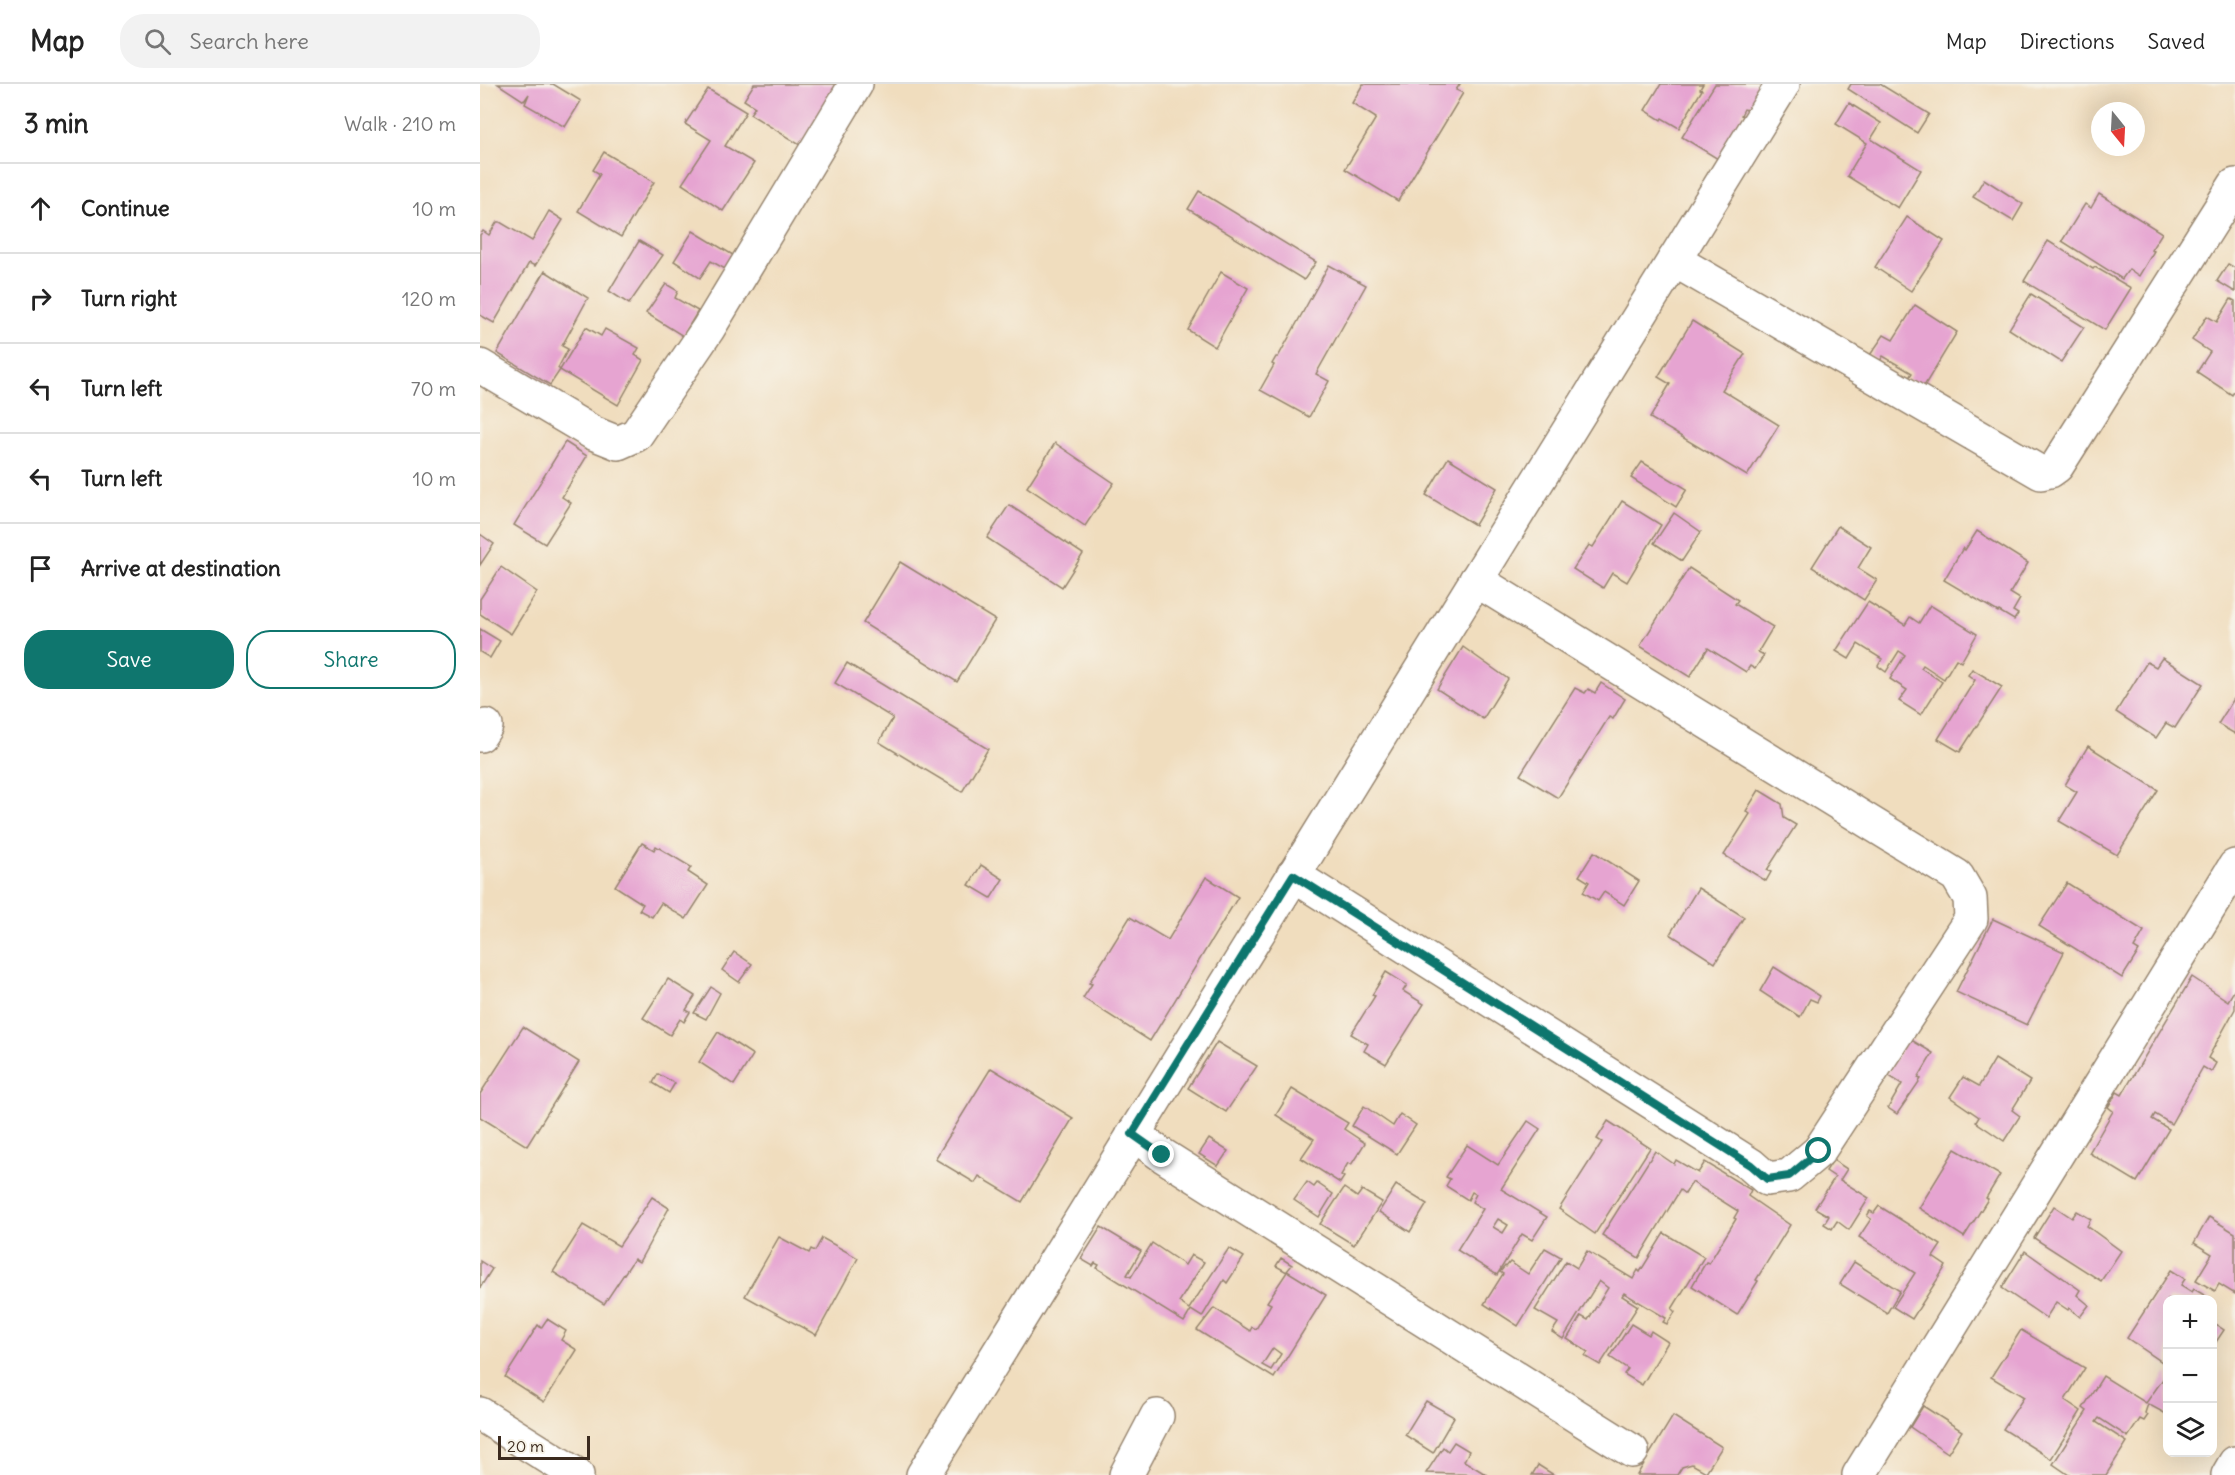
<!DOCTYPE html>
<meta charset="utf-8">
<style>
:root{--surface:#fff;--page:#f2f2f2;--text:#222;--muted:#767676;--line:#e0e0e0;--accent:#0f766e}
body{margin:0;font-family:Delius,sans-serif;background:var(--page);color:var(--text)}
.controls{position:absolute;right:18px;bottom:18px;display:grid;overflow:hidden;border-radius:12px;box-shadow:0 6px 24px #0002}
.controls button{width:54px;height:54px;display:grid;place-items:center;padding:0;border:0;border-bottom:2px solid var(--line);background:var(--surface);color:var(--text);font:30px sans-serif}
.compass{position:absolute;left:1611px;top:18px;width:54px;height:54px;border-radius:50%;background:var(--surface);box-shadow:0 6px 24px #0002;rotate:162deg}
.scale{position:absolute;left:18px;bottom:15px;width:92px;box-sizing:border-box;padding-left:6px;border:3px solid #3b2a1e;border-top:0;font-size:16px;line-height:21px;white-space:nowrap;color:#3b2a1e;-webkit-text-stroke:4px #f7f3e8;paint-order:stroke}
.stop{position:absolute;width:18px;height:18px;margin:-14px;border:4px solid #0f766e;border-radius:50%;background:#fff}
.stop.end{background:#0f766e;border-color:#fff;box-shadow:0 2px 6px #0008}
.list{margin:0;padding:0;list-style:none}
h2{display:flex;justify-content:space-between;align-items:center;height:78px;margin:0;padding:0 24px;font-size:26px}
h2 small{font-size:20px;font-weight:400;color:var(--muted)}
.list li{display:grid;grid-template-columns:39px 1fr auto;gap:18px;align-items:center;box-sizing:border-box;height:90px;padding:0 24px;border-top:2px solid var(--line)}
.list b{display:block;font-size:22px;white-space:nowrap}
.list em{font-size:20px;font-style:normal;color:var(--muted)}
.actions{display:flex;gap:12px;padding:18px 24px}
.actions a{flex:1;padding:14px 0;border:2px solid var(--accent);border-radius:24px;text-align:center;font-size:21px;color:var(--accent)}
.actions .main{background:var(--accent);color:#fff}
.icon{flex:none;width:33px;height:33px;fill:none;stroke:currentColor;stroke-width:2;stroke-linecap:round;stroke-linejoin:round}
.map{position:relative;flex:none;width:1755px;height:1391px;overflow:hidden}
header{display:flex;align-items:center;gap:36px;box-sizing:border-box;height:84px;padding:0 30px;background:var(--surface);border-bottom:2px solid var(--line)}
header strong{font-size:28px}
nav{display:flex;gap:33px;margin-inline-start:auto;font-size:21px}
.search{width:420px;height:54px;background:var(--page);display:flex;align-items:center;gap:15px;box-sizing:border-box;padding:0 21px;border-radius:24px;color:var(--muted);font-size:22px}
main{display:flex}
aside{flex:1;background:var(--surface)}
.map>svg:first-child{display:block}
.building{fill:#e6a4d1;fill-rule:evenodd}
.lines{fill:none;stroke-linecap:round;stroke-linejoin:round}
.minor-casing{stroke:#96846e;stroke-width:36}
.tertiary-casing{stroke:#96846e;stroke-width:36}
.minor{stroke:#fff;stroke-width:33}
.tertiary{stroke:#fff;stroke-width:33}
.route{stroke:#0f766e;stroke-width:8}
</style>
<header>
<strong>Map</strong>
<div class="search"><svg class="icon" aria-label="search" viewBox="0 0 24 24"><circle cx="10" cy="10" r="6"/><path d="M15 15l6 6"/></svg>Search here</div>
<nav><a>Map</a><a>Directions</a><a>Saved</a></nav>
</header>
<main>
<aside>
<h2>3 min<small>Walk · 210 m</small></h2>
<ul class="list">
<li><svg class="icon" aria-label="ahead" viewBox="0 0 24 24"><path d="M12 20V5M6 11l6-6 6 6"/></svg><div><b>Continue</b></div><em>10 m</em></li>
<li><svg class="icon" aria-label="right" viewBox="0 0 24 24"><path d="M7 20v-9h11M14 6l5 5-5 5"/></svg><div><b>Turn right</b></div><em>120 m</em></li>
<li><svg class="icon" aria-label="left" viewBox="0 0 24 24"><path d="M17 20v-9H6M10 6l-5 5 5 5"/></svg><div><b>Turn left</b></div><em>70 m</em></li>
<li><svg class="icon" aria-label="left" viewBox="0 0 24 24"><path d="M17 20v-9H6M10 6l-5 5 5 5"/></svg><div><b>Turn left</b></div><em>10 m</em></li>
<li><svg class="icon" aria-label="arrive" viewBox="0 0 24 24"><path d="M6 21V4h12l-3 4 3 4H6"/></svg><div><b>Arrive at destination</b></div></li>
</ul>
<div class="actions"><a class="main">Save</a><a>Share</a></div>
</aside>
<div class="map">
<svg width="1755" height="1391" viewBox="0 0 1755 1391">
<rect width="100%" height="100%" fill="#f7f3e8"/>
<filter id="ink" filterUnits="userSpaceOnUse"><feTurbulence type="fractalNoise" baseFrequency=".0167" numOctaves="2"/><feDisplacementMap in="SourceGraphic" scale="12" xChannelSelector="R" yChannelSelector="G"/><feConvolveMatrix kernelMatrix="1 2 1 2 8 2 1 2 1" color-interpolation-filters="sRGB"/></filter>
<filter id="wash" filterUnits="userSpaceOnUse"><feTurbulence type="fractalNoise" baseFrequency=".008" numOctaves="4" result="noise"/><feDisplacementMap in="SourceGraphic" scale="24" xChannelSelector="R" yChannelSelector="G"/><feGaussianBlur stdDeviation="1.35" result="paint"/><feColorMatrix in="noise" values="0 0 0 0 0 0 0 0 0 0 0 0 0 0 0 0 0 1.4 0 .05"/><feComposite in="paint" operator="in"/></filter>
<g filter="url(#wash)">
<rect width="100%" height="100%" fill="#f0ddbe"/>
<g id="blocks">
<g class="building">
<polygon points="18,0 73,0 101,17 85,43 45,20 49,10 44,17"/>
<polygon points="274,0 362,0 323,63 270,30 275,23 264,16"/>
<polygon points="883,0 980,0 976,6 983,9 918,117 865,85 896,34 872,19"/>
<polygon points="1181,0 1223,0 1220,5 1222,6 1199,44 1182,34 1181,36 1165,26"/>
<polygon points="1235,0 1284,0 1268,26 1264,25 1261,31 1264,32 1238,75 1202,53"/>
<polygon points="1371,0 1400,0 1449,30 1437,49 1368,5"/>
<polygon points="228,5 266,28 245,62 274,79 243,127 202,100 231,56 205,40"/>
<polygon points="1369,19 1401,39 1391,55 1441,86 1418,124 1367,92 1387,59 1356,40"/>
<polygon points="124,68 174,98 141,153 98,127 120,90 113,86"/>
<polygon points="1504,95 1543,120 1533,137 1493,113"/>
<polygon points="719,107 836,178 824,196 708,125"/>
<polygon points="1619,110 1682,149 1671,166 1674,167 1659,192 1649,185 1642,195 1582,157 1605,120 1611,124"/>
<polygon points="69,127 83,136 55,182 49,179 14,239 0,231 0,151 3,147 9,151 17,138 20,138 52,157"/>
<polygon points="1427,133 1464,157 1431,207 1395,183"/>
<polygon points="213,147 253,171 245,185 231,177 220,194 194,177"/>
<polygon points="159,157 183,171 149,220 129,207"/>
<polygon points="1568,157 1613,185 1615,183 1651,204 1625,246 1544,197"/>
<polygon points="1748,180 1755,184 1755,208 1737,197"/>
<polygon points="849,181 886,201 836,290 849,297 829,333 780,306 794,281 792,280 796,273 798,273"/>
<polygon points="65,187 108,214 82,262 88,265 78,284 80,286 106,243 121,252 125,245 159,264 155,271 163,276 138,321 80,286 70,301 17,269"/>
<polygon points="741,188 768,204 735,263 708,246"/>
<polygon points="186,200 198,207 195,214 218,227 203,252 166,229"/>
<polygon points="1551,210 1604,243 1581,278 1529,245"/>
<polygon points="1751,215 1755,217 1755,306 1752,311 1717,288 1730,268 1712,256 1727,232 1737,238"/>
<polygon points="1435,221 1477,248 1443,304 1428,295 1432,289 1403,272 1400,277 1390,271 1404,251 1413,256"/>
<polygon points="1212,237 1265,270 1242,306 1299,341 1267,392 1170,334 1190,300 1178,293"/>
<polygon points="85,358 107,372 82,413 91,419 65,460 34,441"/>
<polygon points="575,359 634,399 605,442 547,403"/>
<polygon points="968,374 1017,404 995,441 946,411"/>
<polygon points="1162,378 1207,405 1196,423 1151,394"/>
<polygon points="1142,417 1181,441 1147,498 1132,489 1123,504 1093,485 1109,461 1113,463"/>
<polygon points="529,421 603,470 582,503 507,454"/>
<polygon points="1194,429 1221,448 1202,477 1174,459"/>
<polygon points="1358,442 1391,463 1378,484 1397,496 1384,516 1332,483"/>
<polygon points="1497,447 1548,479 1530,509 1540,515 1533,527 1538,530 1534,536 1519,527 1518,528 1464,496 1483,464 1485,466"/>
<polygon points="0,450 14,460 0,481"/>
<polygon points="420,478 515,536 477,598 383,539"/>
<polygon points="21,483 57,508 31,550 0,530 0,515"/>
<polygon points="1209,484 1258,516 1255,520 1293,543 1278,568 1284,571 1275,585 1270,582 1266,588 1228,564 1210,593 1160,562"/>
<polygon points="1388,518 1425,541 1430,533 1439,539 1450,521 1497,550 1481,578 1476,575 1464,595 1443,581 1441,584 1462,598 1441,631 1419,617 1427,606 1410,595 1425,571 1419,567 1406,588 1398,582 1402,575 1378,560 1369,575 1356,567"/>
<polygon points="0,545 20,557 10,574 0,568"/>
<polygon points="983,563 1028,595 1003,635 957,605"/>
<polygon points="1682,574 1723,600 1695,644 1686,639 1676,654 1636,628 1667,578 1676,583"/>
<polygon points="367,579 508,665 482,708 399,658 413,634 355,599"/>
<polygon points="1492,585 1522,603 1480,668 1458,655 1495,596 1488,591"/>
<polygon points="1121,599 1145,615 1133,635 1129,633 1078,714 1040,691 1095,604 1105,609 1108,605 1115,609"/>
<polygon points="1755,613 1755,650 1738,640"/>
<polygon points="1608,662 1678,706 1637,771 1579,737 1597,708 1585,701"/>
<polygon points="1279,706 1302,720 1304,734 1316,741 1287,786 1291,788 1286,797 1244,771 1270,730 1266,727"/>
<polygon points="162,759 174,766 176,762 211,783 208,788 228,801 206,835 181,819 172,833 159,826 163,820 135,802"/>
<polygon points="1114,768 1159,797 1144,821 1124,808 1118,817 1103,808 1109,798 1099,792"/>
<polygon points="501,781 523,795 511,814 489,801"/>
<polygon points="726,793 758,813 670,957 603,914 612,900 609,899 650,833 688,856"/>
<polygon points="1587,799 1664,847 1654,864 1659,867 1642,894 1559,842"/>
<polygon points="1218,804 1264,833 1235,879 1190,850"/>
<polygon points="1513,835 1584,868 1547,941 1476,908"/>
<polygon points="254,868 272,880 259,898 242,886"/>
<polygon points="1294,883 1340,912 1337,918 1330,915 1320,933 1280,907"/>
<polygon points="906,888 927,901 923,907 944,920 906,980 884,967 888,960 871,950 895,912 892,911"/>
<polygon points="1712,893 1748,917 1755,905 1755,925 1728,974 1736,979 1731,988 1723,983 1691,1040 1675,1030 1672,1035 1689,1045 1657,1098 1609,1069 1633,1027 1628,1023 1637,1008 1642,1011"/>
<polygon points="188,895 215,912 206,926 210,928 204,938 200,935 190,951 163,934"/>
<polygon points="231,903 240,909 226,935 214,929"/>
<polygon points="43,943 99,978 47,1062 0,1033 0,1010"/>
<polygon points="238,948 273,971 254,1001 219,978"/>
<polygon points="1428,954 1453,969 1438,994 1441,995 1417,1030 1408,1024 1422,1000 1406,990"/>
<polygon points="737,958 777,982 746,1028 708,1004"/>
<polygon points="1515,975 1550,997 1532,1026 1540,1032 1524,1057 1496,1038 1499,1033 1470,1013 1483,993 1499,1002"/>
<polygon points="511,984 593,1034 542,1118 499,1092 495,1099 455,1075"/>
<polygon points="178,990 195,999 189,1009 173,999"/>
<polygon points="812,1005 868,1039 864,1045 885,1059 871,1081 868,1079 861,1091 864,1093 860,1099 821,1074 834,1055 796,1031"/>
<polygon points="884,1022 913,1042 920,1030 936,1041 917,1070 872,1042"/>
<path d="M 1048,1037 L 1060,1045 L 1021,1105 L 1067,1133 L 1052,1156 L 1042,1150 L 1017,1191 L 977,1166 L 1003,1125 L 992,1118 L 996,1110 L 992,1108 L 988,1116 L 966,1102 L 970,1095 L 966,1093 L 987,1061 L 1018,1081 ZM 1018,1135 L 1028,1141 L 1023,1149 L 1013,1143 Z"/>
<polygon points="1128,1037 1170,1064 1115,1150 1079,1125 1122,1058 1117,1055"/>
<polygon points="729,1055 748,1067 738,1082 719,1070"/>
<polygon points="1475,1065 1520,1091 1506,1114 1508,1115 1484,1153 1439,1124"/>
<polygon points="1175,1067 1194,1080 1196,1076 1218,1089 1225,1078 1271,1106 1268,1112 1310,1141 1276,1196 1278,1197 1257,1231 1212,1202 1226,1178 1229,1179 1256,1135 1254,1134 1258,1127 1212,1098 1205,1110 1200,1106 1159,1174 1122,1151"/>
<polygon points="1353,1076 1367,1085 1360,1096 1389,1114 1369,1146 1357,1137 1352,1145 1344,1140 1349,1132 1335,1124 1355,1093 1346,1087"/>
<polygon points="827,1098 834,1103 837,1099 853,1110 839,1133 814,1116"/>
<polygon points="916,1101 947,1120 930,1148 899,1128"/>
<polygon points="864,1104 877,1113 882,1106 902,1118 874,1161 840,1140"/>
<polygon points="172,1113 189,1124 159,1178 154,1175 124,1220 73,1188 103,1141 139,1162"/>
<polygon points="1399,1122 1461,1161 1453,1173 1466,1182 1432,1235 1413,1223 1435,1189 1379,1153 1391,1135 1387,1132 1390,1127 1394,1129"/>
<polygon points="1574,1122 1592,1134 1597,1127 1611,1135 1607,1142 1641,1167 1621,1197 1554,1154"/>
<polygon points="1729,1133 1755,1149 1755,1210 1739,1200 1735,1207 1716,1196 1732,1170 1714,1159"/>
<polygon points="621,1143 661,1167 647,1191 651,1193 672,1159 705,1181 711,1171 724,1178 699,1218 709,1225 749,1164 764,1173 747,1199 744,1196 722,1233 711,1226 704,1238 617,1184 619,1181 615,1179 613,1182 601,1175"/>
<polygon points="1184,1149 1224,1173 1192,1225 1195,1228 1187,1240 1183,1238 1186,1234 1144,1209 1142,1212 1158,1222 1120,1281 1105,1272 1108,1268 1087,1255 1101,1232 1108,1236 1128,1204 1119,1197 1083,1255 1072,1248 1078,1239 1055,1226 1086,1177 1097,1184 1107,1167 1153,1195 1158,1186 1160,1188"/>
<polygon points="299,1153 329,1169 331,1165 335,1167 342,1154 378,1174 336,1251 265,1212"/>
<polygon points="1065,1164 1081,1173 1038,1242 1004,1220 1023,1190 1020,1188 1025,1182 1026,1183 1030,1178 1048,1190"/>
<polygon points="1545,1167 1600,1206 1597,1211 1609,1221 1600,1233 1589,1224 1588,1226 1576,1218 1566,1234 1522,1204"/>
<path d="M 801,1174 L 812,1181 L 807,1187 L 846,1211 L 794,1294 L 717,1246 L 734,1224 L 770,1247 L 772,1243 L 776,1245 L 791,1220 L 787,1218 L 807,1188 L 796,1182 ZM 793,1264 L 801,1270 L 791,1286 L 782,1281 Z"/>
<polygon points="0,1177 12,1185 0,1204"/>
<polygon points="1374,1178 1420,1207 1407,1229 1360,1200"/>
<polygon points="1691,1186 1705,1195 1701,1201 1712,1208 1714,1205 1731,1215 1688,1215 1688,1282 1647,1254"/>
<polygon points="67,1235 86,1247 81,1256 97,1266 64,1318 25,1293 58,1241 61,1244"/>
<polygon points="1732,1238 1744,1246 1732,1264"/>
<polygon points="1151,1240 1169,1251 1171,1247 1188,1258 1162,1301 1144,1290 1148,1285 1130,1273"/>
<polygon points="1541,1246 1605,1284 1585,1316 1601,1327 1571,1375 1523,1345 1544,1313 1511,1293"/>
<polygon points="1688,1288 1688,1331 1668,1320 1665,1329 1668,1331 1664,1337 1660,1335 1648,1353 1619,1334 1616,1338 1647,1358 1626,1391 1589,1391 1573,1380 1607,1327 1603,1324 1623,1292 1666,1319"/>
<polygon points="946,1317 974,1333 953,1369 925,1351"/>
<polygon points="1443,1322 1482,1347 1468,1369 1430,1343"/>
<polygon points="1193,1332 1242,1363 1226,1388 1212,1380 1202,1383 1197,1391 1157,1391"/>
<polygon points="974,1358 989,1367 984,1377 1007,1391 946,1389 963,1363 968,1367"/>
<polygon points="1058,1381 1074,1391 1052,1391"/>
</g>
</g>
</g>
<g filter="url(#ink)">
<use href="#blocks" fill-opacity="0" stroke="#96846e" stroke-width="1.5"/>
<g class="lines">
<g class="minor-casing">
<g id="minor">
<polyline points="1194,176 1561,389 1570,387 1577,382 1755,101"/>
<polyline points="0,282 113,349 138,359 156,351 228,245 376,0"/>
<polyline points="0,651 6,642"/>
<polyline points="813,791 1271,1081 1287,1095 1309,1092 1339,1067 1491,835 1490,814 1477,792 996,496"/>
<polyline points="653,1050 682,1071 1152,1367"/>
<polyline points="443,1391 1303,0"/>
<polyline points="646,1391 677,1332"/>
<polyline points="1379,1391 1755,782"/>
<polyline points="1748,1391 1755,1379"/>
</g>
</g>
<g class="tertiary-casing">
<polyline id="tertiary" points="0,1330 97,1391"/>
</g>
<use href="#minor" class="minor"/>
<use href="#tertiary" class="tertiary"/>
</g>
</g>
<g class="lines" filter="url(#ink)">
<polyline class="route" points="682,1071 652,1050 813,791 1271,1081 1287,1095 1309,1092 1339,1067"/>
</g>
</svg>
<div class="controls">
<button>+</button>
<button>−</button>
<button><svg class="icon" aria-label="layers" viewBox="0 0 24 24"><path d="M12 4l9 5-9 5-9-5zM3 14l9 5 9-5"/></svg></button>
</div>
<svg class="compass" viewBox="-18 -18 36 36"><path d="M0-13l5 13h-10z" fill="#e53935"/><path d="M0 13l5-13h-10z" fill="#767676"/></svg>
<div class="scale">20 m</div>
<div class="stop" style="left:1339px;top:1067px"></div>
<div class="stop end" style="left:682px;top:1071px"></div>
</div>
</main>
